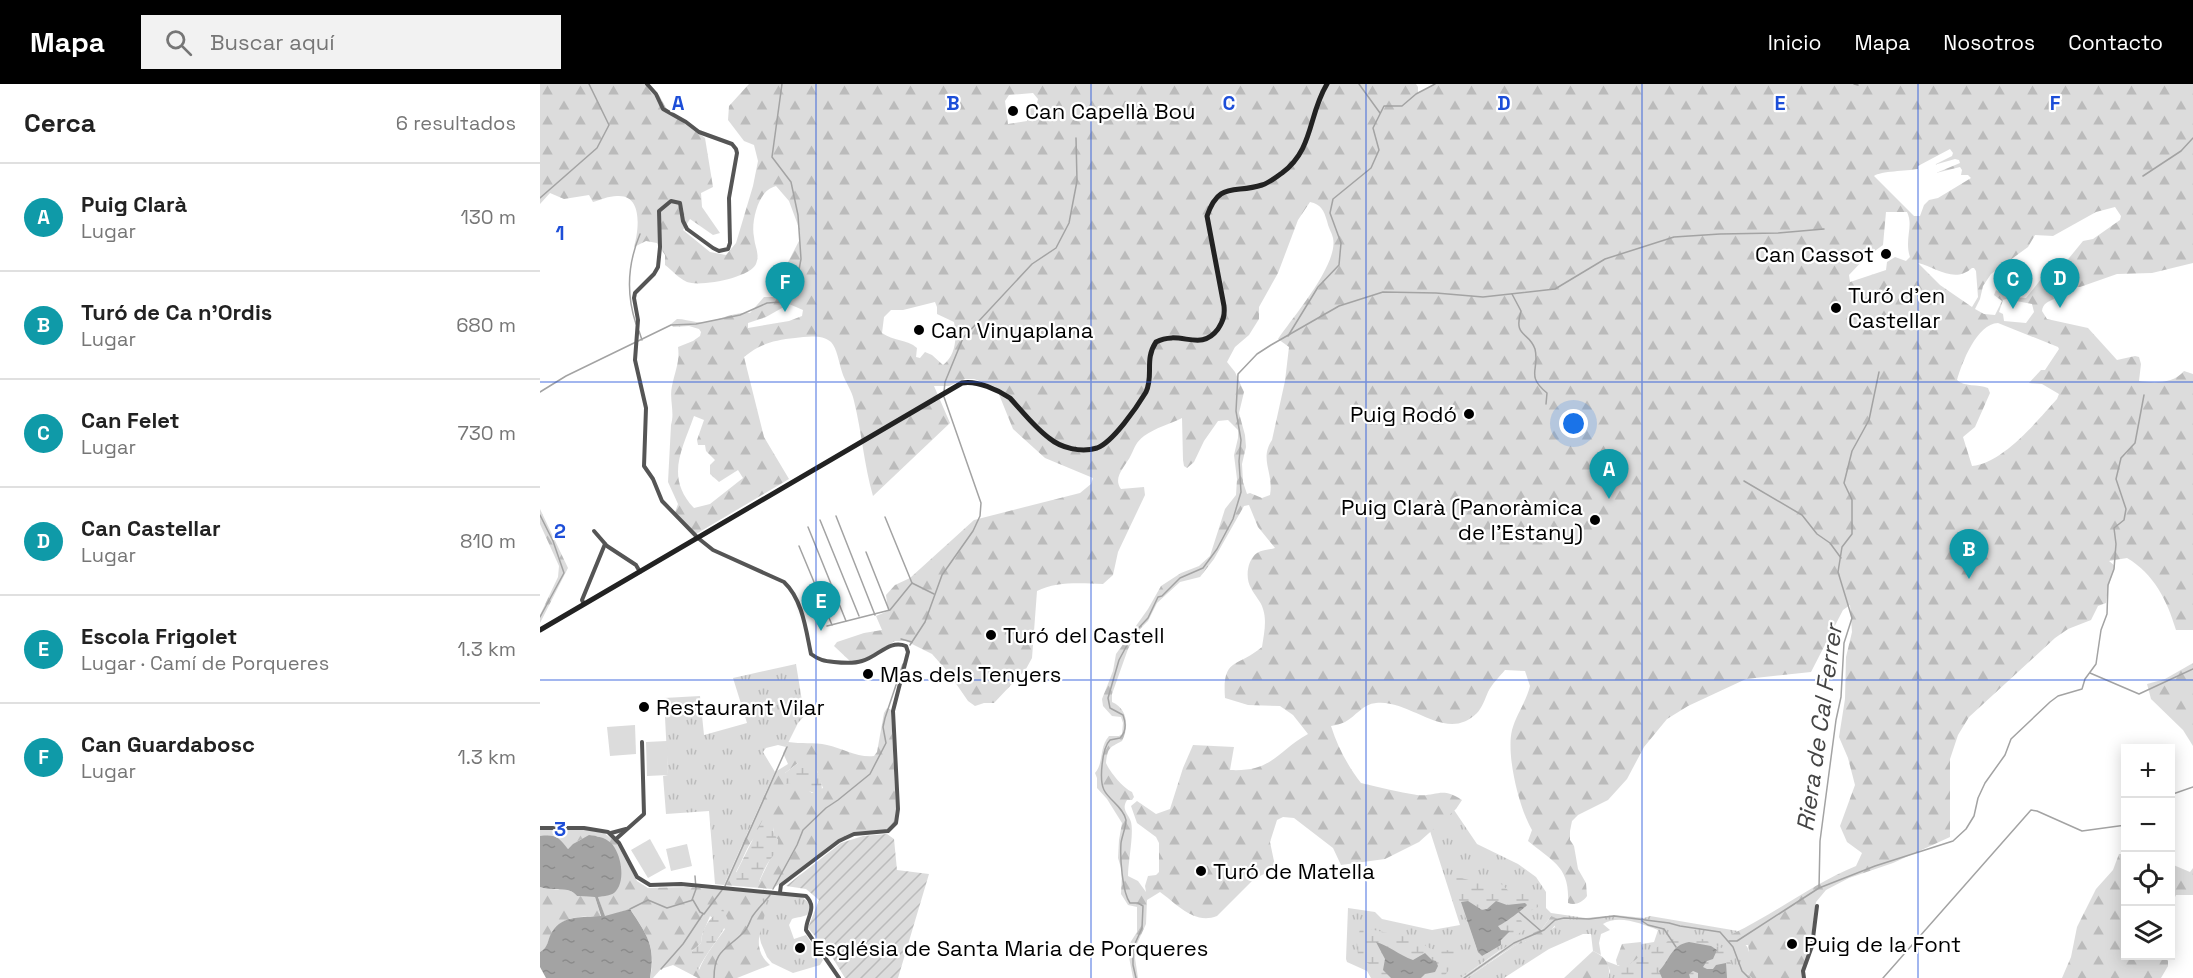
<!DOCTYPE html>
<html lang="es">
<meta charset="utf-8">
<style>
:root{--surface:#fff;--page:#f2f2f2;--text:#222;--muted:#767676;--line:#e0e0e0;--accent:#000}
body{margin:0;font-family:"Space Grotesk",sans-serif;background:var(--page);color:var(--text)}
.controls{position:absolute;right:18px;bottom:18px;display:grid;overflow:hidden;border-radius:0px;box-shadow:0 3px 15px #0003}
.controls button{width:54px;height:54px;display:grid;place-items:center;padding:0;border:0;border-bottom:2px solid var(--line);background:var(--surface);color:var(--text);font:30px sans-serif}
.you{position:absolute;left:1034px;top:340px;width:21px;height:21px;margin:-15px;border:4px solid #fff;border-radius:50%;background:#1a73e8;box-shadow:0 0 0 9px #1a73e833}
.badge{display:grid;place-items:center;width:39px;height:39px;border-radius:50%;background:var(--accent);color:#fff;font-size:20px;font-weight:700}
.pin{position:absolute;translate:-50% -50px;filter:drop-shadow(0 2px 3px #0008)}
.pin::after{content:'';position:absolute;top:32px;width:21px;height:18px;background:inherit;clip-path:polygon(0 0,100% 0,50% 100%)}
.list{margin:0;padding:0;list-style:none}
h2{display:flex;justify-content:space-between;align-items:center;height:78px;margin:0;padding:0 24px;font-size:26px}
h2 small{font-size:20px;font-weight:400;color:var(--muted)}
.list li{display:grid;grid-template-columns:39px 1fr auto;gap:18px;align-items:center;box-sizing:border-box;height:108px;padding:0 24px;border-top:2px solid var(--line)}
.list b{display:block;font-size:22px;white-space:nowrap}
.list p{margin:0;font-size:20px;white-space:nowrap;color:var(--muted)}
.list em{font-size:20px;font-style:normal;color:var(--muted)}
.icon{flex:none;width:33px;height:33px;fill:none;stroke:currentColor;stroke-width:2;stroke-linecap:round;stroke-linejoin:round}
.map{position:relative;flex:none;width:1653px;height:894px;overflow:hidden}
header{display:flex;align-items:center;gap:36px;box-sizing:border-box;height:84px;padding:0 30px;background:var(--accent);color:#fff}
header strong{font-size:28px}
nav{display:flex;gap:33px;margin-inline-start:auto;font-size:21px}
.search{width:420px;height:54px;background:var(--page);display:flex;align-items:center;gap:15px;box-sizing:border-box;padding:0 21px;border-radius:0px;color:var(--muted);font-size:22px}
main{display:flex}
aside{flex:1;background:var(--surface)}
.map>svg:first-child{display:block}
.grass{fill:url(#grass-tufts);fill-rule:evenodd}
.forest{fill:url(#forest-firs);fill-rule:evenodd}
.wetland{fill:url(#wetland-marsh)}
.garden{fill:url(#garden-furrows)}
.pitch{fill:#dcdcdc}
.water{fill:url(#water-ripples)}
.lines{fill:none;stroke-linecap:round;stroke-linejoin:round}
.stream{stroke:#a3a3a3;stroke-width:1.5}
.minor{stroke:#555;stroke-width:4}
.secondary{stroke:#222;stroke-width:5}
.grid{fill:none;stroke:#1d4ed8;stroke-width:1.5;stroke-opacity:0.55}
.poi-dot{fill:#000;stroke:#fff;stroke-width:2}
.labels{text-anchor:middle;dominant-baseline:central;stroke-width:4.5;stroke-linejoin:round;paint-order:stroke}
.poi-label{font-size:22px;fill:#000;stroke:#fff;text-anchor:start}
.water-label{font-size:24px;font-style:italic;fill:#444;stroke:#fff}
.grid-label{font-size:20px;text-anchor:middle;font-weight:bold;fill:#1d4ed8;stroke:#fff;stroke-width:4.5;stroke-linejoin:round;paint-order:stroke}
</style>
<header>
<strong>Mapa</strong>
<div class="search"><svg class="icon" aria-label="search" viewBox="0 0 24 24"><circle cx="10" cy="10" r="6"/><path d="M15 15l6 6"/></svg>Buscar aquí</div>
<nav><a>Inicio</a><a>Mapa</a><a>Nosotros</a><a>Contacto</a></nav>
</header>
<main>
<aside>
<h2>Cerca<small>6 resultados</small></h2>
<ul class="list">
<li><span class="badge" style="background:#0f9aa8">A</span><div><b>Puig Clarà</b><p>Lugar</p></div><em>130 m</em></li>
<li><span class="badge" style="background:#0f9aa8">B</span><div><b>Turó de Ca n'Ordis</b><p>Lugar</p></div><em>680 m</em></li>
<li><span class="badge" style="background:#0f9aa8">C</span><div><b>Can Felet</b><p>Lugar</p></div><em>730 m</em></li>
<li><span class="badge" style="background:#0f9aa8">D</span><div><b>Can Castellar</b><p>Lugar</p></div><em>810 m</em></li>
<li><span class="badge" style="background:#0f9aa8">E</span><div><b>Escola Frigolet</b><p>Lugar · Camí de Porqueres</p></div><em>1.3 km</em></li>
<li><span class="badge" style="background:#0f9aa8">F</span><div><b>Can Guardabosc</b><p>Lugar</p></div><em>1.3 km</em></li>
</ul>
</aside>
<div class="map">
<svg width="1653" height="894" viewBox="0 0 1653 894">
<defs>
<pattern id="grass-tufts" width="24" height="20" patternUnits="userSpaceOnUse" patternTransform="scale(1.5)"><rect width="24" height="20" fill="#dcdcdc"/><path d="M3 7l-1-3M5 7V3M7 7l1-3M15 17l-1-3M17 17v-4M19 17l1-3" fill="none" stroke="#bbb"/></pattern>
<pattern id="forest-firs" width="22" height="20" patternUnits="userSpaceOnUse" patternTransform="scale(1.5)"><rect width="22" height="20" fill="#dcdcdc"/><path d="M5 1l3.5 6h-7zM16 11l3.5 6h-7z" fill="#bbb"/></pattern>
<pattern id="wetland-marsh" width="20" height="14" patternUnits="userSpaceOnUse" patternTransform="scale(1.5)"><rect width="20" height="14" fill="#dcdcdc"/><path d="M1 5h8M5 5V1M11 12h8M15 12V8" fill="none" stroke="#bbb"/></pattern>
<pattern id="garden-furrows" width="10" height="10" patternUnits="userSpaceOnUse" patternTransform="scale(1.5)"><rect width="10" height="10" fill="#dcdcdc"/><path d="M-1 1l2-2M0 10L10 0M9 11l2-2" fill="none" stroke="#bbb"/></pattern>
<pattern id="water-ripples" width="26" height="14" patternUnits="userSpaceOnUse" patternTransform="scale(1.5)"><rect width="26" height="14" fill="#a3a3a3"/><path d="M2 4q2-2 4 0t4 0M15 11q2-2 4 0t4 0" fill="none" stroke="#8b8b8b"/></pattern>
</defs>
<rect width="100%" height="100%" fill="#fff"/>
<g class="grass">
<polygon points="256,580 263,623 267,629 258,639 246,663 238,661 226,664 223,668 235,688 184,801 175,800 169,727 126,730 123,692 128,691 124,614 160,612 164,651 207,639 193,594"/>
<path d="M 914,726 L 937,760 L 978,780 L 996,793 L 1006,808 L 1006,824 L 1011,829 L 1046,834 L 1075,831 L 1104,834 L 1110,832 L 1198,847 L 1192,850 C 1213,865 1210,864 1207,889 L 1212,894 L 1068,894 L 1070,887 L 1066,877 L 1079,882 L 1102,860 L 1114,858 L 1118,846 C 1102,840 1079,830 1063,840 L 1070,846 L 1061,850 L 1059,859 L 1061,871 L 1053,867 L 1051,850 L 1043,850 L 1009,865 L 964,894 L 927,894 L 974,862 L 1001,851 L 1015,843 L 1011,832 L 1002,845 L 959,867 L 921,894 L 831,894 L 827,887 L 807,878 L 806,875 L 808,824 L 835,828 L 842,835 L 892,846 L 920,841 L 890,747 ZM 921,818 L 961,861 L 942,872 L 938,868 Z"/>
<path d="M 209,808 L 260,812 C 266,815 274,822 268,830 C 265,833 257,833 252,835 L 249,841 L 254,855 L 266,851 L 283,876 L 280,881 L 253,889 L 232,879 L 227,873 L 221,859 Z"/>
</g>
<g class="forest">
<path d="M 0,0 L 107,0 L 119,11 L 126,24 L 165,54 L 173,103 L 161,109 L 162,123 L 180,149 L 173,151 L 150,135 L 143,146 L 170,168 L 186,171 L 196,159 L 213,102 L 218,77 L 214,61 L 204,57 L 188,36 L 189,22 L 209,0 L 876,0 L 878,3 L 878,9 L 894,0 L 1653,0 L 1653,179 L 1612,189 L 1577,190 L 1540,203 L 1536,203 L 1527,194 L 1511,206 L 1514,215 C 1508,218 1503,219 1502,227 L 1507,235 L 1548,244 L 1577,276 L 1595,272 L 1599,273 L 1601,280 L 1599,297 C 1614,299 1633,300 1644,287 L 1653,290 L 1653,546 L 1636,546 C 1627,516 1614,490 1587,474 L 1569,477 L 1575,482 L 1568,504 L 1566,519 L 1558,522 L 1551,536 L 1528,545 L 1515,554 L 1429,633 L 1418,651 L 1410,675 L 1410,753 L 1353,779 L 1309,794 L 1286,806 L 1276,818 L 1269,869 L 1264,881 L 1264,894 L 1212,894 L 1207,889 L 1203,875 L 1209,867 L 1208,861 L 1198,861 L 1191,856 L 1192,850 C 1235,830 1272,800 1316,782 L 1322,769 L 1307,758 L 1300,742 L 1315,701 L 1308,674 L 1299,653 L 1305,615 L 1306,573 L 1312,548 L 1310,521 L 1303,526 L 1271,588 L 1206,595 L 1148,622 L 1127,635 L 1104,663 L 1087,695 L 1068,716 L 1038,731 L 1032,737 L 1030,747 L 1030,756 L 1034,762 L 1038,785 L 1046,799 L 1047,812 C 1043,818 1035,822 1028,819 C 1030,782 1013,778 988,757 L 992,746 C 979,724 966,671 972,646 C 976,631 986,618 990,602 L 985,587 L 965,586 C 959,593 952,600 948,608 C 945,615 942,624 937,629 C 906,660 871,615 836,619 C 823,620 816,632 805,638 C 801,640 796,641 791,642 C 798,664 808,682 821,699 C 839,703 858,708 877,711 C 897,713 901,702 922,716 L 916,725 L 879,758 L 845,775 L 801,781 L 793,764 L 754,734 L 743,733 L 737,736 L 730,758 L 735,782 L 732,786 L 714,795 L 677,832 C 654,841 637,820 620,808 L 607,816 L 606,840 L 596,862 L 595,874 L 598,894 L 593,894 L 589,873 L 590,859 L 597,848 L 597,823 L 588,821 L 581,810 L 582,787 L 578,774 L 579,756 L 582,739 L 567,715 L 557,704 L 557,694 L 555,689 C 564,679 559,663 569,652 L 579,652 L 582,650 L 583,639 L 581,633 L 572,632 L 563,622 L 562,615 L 573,587 L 576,570 L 608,525 L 621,502 L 641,489 L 659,482 L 670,472 L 685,425 L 696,411 L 697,395 L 694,371 L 698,354 L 698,346 L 688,336 L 678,337 L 664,357 L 654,378 L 647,384 L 644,382 L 643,376 L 642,334 C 630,340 615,344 604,352 C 596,358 595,363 591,371 C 586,382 572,393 581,405 L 604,403 L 605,411 L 578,468 L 573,491 L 563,500 C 542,499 516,497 497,507 L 492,574 L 486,585 L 454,619 L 444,619 L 435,622 L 428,617 L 408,588 L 392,570 L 366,557 L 355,557 L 325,575 L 311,578 L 294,562 L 297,558 L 324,549 L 342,546 L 336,532 L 348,527 L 346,511 L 355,501 L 370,494 L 434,436 L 540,409 L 551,400 L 553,394 L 505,374 L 473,345 L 456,303 L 434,295 L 425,295 L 409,302 L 394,302 L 410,339 L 333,412 C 324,381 322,349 314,317 C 312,306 305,298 302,288 C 299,279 297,264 291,258 C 281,250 266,253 255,254 C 234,256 220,260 204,273 L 224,353 L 249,395 L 156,450 L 134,431 L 138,420 L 128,398 L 131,341 C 135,328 129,315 132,302 C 135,287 140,278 138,263 L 153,257 L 160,252 L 161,248 L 159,245 L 149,242 L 133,243 L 131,240 L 137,235 C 144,235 149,237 156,238 C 173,241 191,227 210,229 L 224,213 L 238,213 L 245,184 L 260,155 L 259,144 L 249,117 L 236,102 C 233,103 230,104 228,106 C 217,114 211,140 214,153 C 215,164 220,169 216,180 C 210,194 160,203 147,198 C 138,194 132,186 125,181 L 125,171 L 117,159 L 106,157 L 94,163 C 99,146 103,110 77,112 C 69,112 60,116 53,118 L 49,111 L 24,115 L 10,109 L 0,120 ZM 493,9 L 498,15 L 496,23 L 487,25 L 487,37 L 468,40 L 465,17 L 469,11 ZM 1410,65 L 1413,69 L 1412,72 L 1394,81 L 1415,75 L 1419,76 L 1420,79 L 1396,89 L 1420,83 L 1422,86 L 1421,91 L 1428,91 L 1431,94 L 1398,114 L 1389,116 L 1384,121 L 1380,132 L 1374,132 L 1334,92 C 1341,87 1366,87 1378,85 L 1378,82 ZM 770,118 C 781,120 784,127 787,137 C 788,143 792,149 793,154 C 799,180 752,234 738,255 L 749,263 L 745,297 L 732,356 C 719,376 734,388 730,411 L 722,414 L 710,409 L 707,410 L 703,398 L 702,380 L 706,363 L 705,351 L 699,329 L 704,308 L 695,288 L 687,278 L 695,263 L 709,251 L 719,235 L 719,223 L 738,189 L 758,136 ZM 1575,123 L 1581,132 L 1580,136 L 1553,155 L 1543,157 L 1525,179 L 1519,186 L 1502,194 L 1486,214 L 1470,213 L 1456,206 L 1454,211 L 1462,217 L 1455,231 L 1444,230 L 1435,225 L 1440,215 L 1443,202 L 1451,190 L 1488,163 L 1495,151 L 1513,152 L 1556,128 ZM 1346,128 L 1367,128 C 1374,142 1364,155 1370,173 L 1366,177 L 1355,173 L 1347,178 L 1346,186 L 1310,198 L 1309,191 L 1325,174 L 1343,161 ZM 1378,179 C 1396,183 1414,200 1432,184 L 1434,184 L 1436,187 L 1438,213 L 1432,223 L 1400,201 ZM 1466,215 L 1492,220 L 1494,228 L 1486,239 L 1464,237 L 1463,230 L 1459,228 L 1463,216 ZM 395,218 L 397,223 L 397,230 L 414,238 C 417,254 416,271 403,281 L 392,271 L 385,268 L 380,274 L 376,273 L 377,264 C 367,255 353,257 342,249 L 344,233 L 351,226 L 363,226 ZM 249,220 L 263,226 L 262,232 L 249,237 L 208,244 L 208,239 L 226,233 ZM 1458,239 L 1518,263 L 1519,265 L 1505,286 L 1501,286 L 1489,299 L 1502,300 L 1519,310 L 1517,315 C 1497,337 1463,379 1432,382 L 1423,353 L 1435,343 L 1450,309 L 1448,304 C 1438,300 1424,303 1417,296 C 1422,278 1437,240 1458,239 ZM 154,332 L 164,336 L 157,356 L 158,361 L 165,361 L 166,367 L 175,376 L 170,381 L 170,390 L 179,398 L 198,386 L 203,394 L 170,420 L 154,424 C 125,393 142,366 154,332 ZM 709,421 L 718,443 L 735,464 C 729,466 722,466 717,469 C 707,476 705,494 711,504 C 714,511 721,517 723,525 C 727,537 724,550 722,563 C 697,584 682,573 685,614 L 708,621 L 740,622 L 753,631 L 768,650 C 735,669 732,688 690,686 L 694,663 L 653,661 L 643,684 L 630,725 L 616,730 L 597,717 L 591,722 L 597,739 L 616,753 L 619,759 L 619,788 L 616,791 L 608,792 L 605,802 L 606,808 L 598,797 L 588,792 C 588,778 594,750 591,738 C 588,729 581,726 587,716 L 592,716 L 594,713 L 592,708 C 583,704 570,688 566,679 C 568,663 569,664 582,657 C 589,643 588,625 572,618 L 572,610 L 588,565 L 597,548 L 608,537 L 617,519 L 640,498 L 660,493 L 674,475 L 704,422 Z"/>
<polygon points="0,425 28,484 0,539 0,531 18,493 19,482 0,440"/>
<polygon points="1653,579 1653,662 1643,646 1611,615 1607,600 1625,595"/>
<path d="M 347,624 L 351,626 L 356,725 L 355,738 L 347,746 L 314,748 L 232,805 L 184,801 L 235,688 L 248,680 L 243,669 L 248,658 C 261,660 274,658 287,661 C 302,664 318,674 334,672 L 337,668 L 344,629 ZM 258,679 L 277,687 L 283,704 L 272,709 L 245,689 ZM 234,742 L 233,749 L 238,756 L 237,761 L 219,798 L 196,788 C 209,765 207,752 234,742 Z"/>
<path d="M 0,746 L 47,746 L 64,749 L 76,758 L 97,797 L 108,804 L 147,803 L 209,808 C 249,822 198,853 230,881 L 197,894 L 158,894 L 133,881 L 121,885 L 113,894 L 110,894 C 117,864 106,849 90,825 L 65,833 L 58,813 L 68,811 L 77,805 L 80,778 L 58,752 C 46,751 36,757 28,765 C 23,758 9,751 0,752 ZM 170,832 L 185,845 C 176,858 165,871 159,886 L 152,867 L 161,859 L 162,851 Z"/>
<polygon points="1579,770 1585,770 1586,872 1628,872 1628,882 1621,894 1522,894 1531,873 1537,843 1556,805 1573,786"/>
<polygon points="1631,780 1650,788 1653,784 1653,811 1636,811 1631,821"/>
<path d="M 0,803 C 13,808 29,801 37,812 L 55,813 L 61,833 C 41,832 20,831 10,853 C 7,860 7,864 0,868 Z"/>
<path d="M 1011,832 L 1018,835 C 1012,854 986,855 971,864 C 956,873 942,884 927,894 L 921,894 L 973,858 L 1002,845 Z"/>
<path d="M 1101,858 C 1105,871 1094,878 1084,883 L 1077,881 L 1076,876 L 1082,860 Z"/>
<path d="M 1053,867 C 1064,872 1072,881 1068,894 L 1024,894 Z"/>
</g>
<g class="wetland">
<path d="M 258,679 C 262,679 265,678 269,680 C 279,684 284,701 281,711 L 265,706 L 256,698 L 246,700 L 245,689 Z"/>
<path d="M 227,736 L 235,739 L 233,748 L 238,756 L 237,768 C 229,774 223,788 219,798 L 206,800 L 192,797 L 222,737 Z"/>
<polygon points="913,792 929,796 960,799 971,809 985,810 997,814 998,823 979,832 984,842 984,846 952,867 942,872 938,868 913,799"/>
<path d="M 183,825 L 188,836 C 181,854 166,868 158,886 L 152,874 L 152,867 L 161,859 C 162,843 170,833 183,825 Z"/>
<polygon points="825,844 875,855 891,865 916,867 920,871 903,894 842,894 832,882 818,872 817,858 820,845"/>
<polygon points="1142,852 1163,855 1184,865 1195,888 1200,894 1077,894 1079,882 1084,883 1098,875 1101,869 1105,870 1128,857"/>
</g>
<polygon class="garden" points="347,750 354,755 357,786 389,790 358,894 305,894 289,868 268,844 279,816 266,805 246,802 301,759 323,752"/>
<g class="pitch">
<polygon points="95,641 96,670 70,672 67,643"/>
<polygon points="127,657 128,691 107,692 106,658"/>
<polygon points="110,755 126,784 108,794 91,766"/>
<polygon points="147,760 152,782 131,787 126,765"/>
</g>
<g class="water">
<path d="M 49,751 C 57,752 64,753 71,759 C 81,769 86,796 76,807 C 72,812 64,812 58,813 L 65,832 L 90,825 C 107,851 116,862 110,894 L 6,894 L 0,883 L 0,868 C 9,863 7,856 12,848 C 23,830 43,834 61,832 L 55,813 L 37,812 C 29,801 13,808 0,803 L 0,752 C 17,750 19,754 28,765 L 33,760 Z"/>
<path d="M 928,817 L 942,826 L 947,825 L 956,817 L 967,821 L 985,819 L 987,821 C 985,824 961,842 958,842 L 961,846 L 970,847 L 961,856 L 961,861 L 942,872 L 938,868 L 921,818 Z"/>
<path d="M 836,858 C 848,861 859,871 873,876 L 885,869 L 892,876 L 896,877 L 898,882 L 895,888 L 885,890 L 881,894 L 851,894 L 843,886 L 845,875 Z"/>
<path d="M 1149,858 L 1171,862 L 1177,866 L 1173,875 L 1167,877 L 1163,883 L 1167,885 L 1173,885 L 1176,881 L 1186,879 L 1187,894 L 1158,894 L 1158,889 L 1153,887 L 1149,890 L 1150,894 L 1122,894 L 1119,887 C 1130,876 1131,861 1149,858 Z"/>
</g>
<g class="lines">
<g class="stream">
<polyline points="819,0 840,29"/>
<polyline points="1314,0 1318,1"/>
<polyline points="1603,92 1641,67 1653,54"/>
<polyline points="0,114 57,64 69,41 49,0"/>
<path d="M 972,210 L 981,227 C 973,254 989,247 995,265 C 1000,286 985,291 1007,309 L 1006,320"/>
<path d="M 96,240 C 86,210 88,179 100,150"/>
<polyline points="99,247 102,256"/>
<polyline points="748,252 778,203 799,181 801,159 790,129 793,115 831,84 839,66 833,44 844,22 862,22 876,10 895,0"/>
<polyline points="0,308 26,292 131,241 156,240 200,231 227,219 241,218 257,196 261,175 258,131 251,98 232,73 242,0"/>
<polyline points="404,308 405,298 423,254 492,180 516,164 529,139 537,97 536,54"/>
<polyline points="1204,397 1262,431 1277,450 1290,459 1301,474"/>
<polyline points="0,431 13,457 24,489 0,533"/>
<polyline points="296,432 335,531"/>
<polyline points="345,433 372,499"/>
<polyline points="280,436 319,532"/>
<polyline points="268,443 306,537"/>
<polyline points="259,462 292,541"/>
<polyline points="326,468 349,526"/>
<polyline points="287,542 350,526 372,499 394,510"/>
<polyline points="361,555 372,558"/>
<polyline points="370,561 385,538 402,491 433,447 440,432 441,419 404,313"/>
<polyline points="1550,589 1599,610 1653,585"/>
<polyline points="1630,711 1653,703"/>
<polyline points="185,802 247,663"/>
<polyline points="1279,804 1335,782 1413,757 1426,745 1434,732 1438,714 1445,699 1465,671 1471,655 1510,618 1518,612 1542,605 1545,595 1556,580 1561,546 1567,530 1568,501 1574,485 1576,460 1574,444 1584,436 1586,425 1576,395 1581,374 1595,359 1604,311"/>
<polyline points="233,805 257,761 263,746 286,724 298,716 330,690 346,659 343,643 345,634 363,580"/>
<polyline points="152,816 156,805 155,792"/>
<polyline points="90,825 108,816 127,824 153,816 160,828 164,830 182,806"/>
<polyline points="979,828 1001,847"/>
<polyline points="1102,837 1108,841 1124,845 1136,863"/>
<polyline points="1189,857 1197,857 1279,804 1280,757 1296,636 1301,613 1304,559 1312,534 1298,488 1302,463 1312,450 1312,416 1304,399 1312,367 1329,336 1339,288"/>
<polyline points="121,885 143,860 163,830"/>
<path d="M 174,894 C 174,866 186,866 203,849 C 208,844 209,839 212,833 C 217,825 225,818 230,811"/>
<path d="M 596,894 L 593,881 L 593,864 L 602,844 L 603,822 L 598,819 L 590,819 C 582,808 580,773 581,759 C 582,752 586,743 586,736 C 584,724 569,716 564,706 C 559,696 562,664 570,656 L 580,654 C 586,648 586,639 583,631 L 570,624 L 568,614 L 579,576 L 593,550 L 608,534 L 618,513 L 622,512 L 640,494 L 663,484 L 677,465 L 693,435 L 701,408 L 699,377 L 701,356 L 696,327 L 698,290 L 717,270 L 731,261 L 799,222 L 843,208 L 896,209 L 943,213 L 1015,205 L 1065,175 L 1134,153 L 1180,150 L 1238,149 L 1284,145"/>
<polyline points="924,894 974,859 1004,846 1015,836 1024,834 1049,835 1074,832 1129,839 1140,842 1180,848 1193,863 1202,887 1209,894"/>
<polyline points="1343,894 1491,726 1497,727 1542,747 1586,741"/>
</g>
<g class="minor">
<path d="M 107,0 L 116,10 L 123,25 L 146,38 L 159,48 L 192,60 L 196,65 L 197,69 L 189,114 L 190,159 L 188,165 L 179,167 L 173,164 L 147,145 L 143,137 L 140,119 L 131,117 L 119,127 L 120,163 L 118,183 L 114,190 L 95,209 L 94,214 L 98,236 L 95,276 L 106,324 L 104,382 L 113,395 L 122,417 L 158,454 L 173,466 L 244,498 C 263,516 266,547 271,570 C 279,576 284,577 294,578 C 303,579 313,580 322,577 C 338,573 349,555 366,562 L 368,568 L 353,627 L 358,725 L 356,739 L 348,747 L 314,750 L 299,757 L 241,801 L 240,808"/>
<polyline points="54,447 67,462 96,481 100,488"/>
<polyline points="44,520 42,516 65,460"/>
<path d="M 0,744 L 44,744 L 68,748 L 79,759 L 97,793 L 110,801 L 141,800 L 266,812 C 278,824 266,833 266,846 L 299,894"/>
<polyline points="71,749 86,745"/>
<polyline points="76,755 104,730 102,658"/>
<polyline points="1264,894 1263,887 1272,862 1277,822"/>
</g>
<path class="secondary" d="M 0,546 L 422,299 C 437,296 458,306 470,314 C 482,327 494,343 509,354 C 521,364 541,369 557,364 C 573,358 597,323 606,308 C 614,291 604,276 616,258 C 641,245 660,269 678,245 C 683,237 685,232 684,222 L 667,132 C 679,97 694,110 722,101 C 729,99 736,93 742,89 C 774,65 768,31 787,0"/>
</g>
<path class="grid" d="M 276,0 L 276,894M 551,0 L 551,894M 826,0 L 826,894M 1102,0 L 1102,894M 1378,0 L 1378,894M 0,298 L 1653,298M 0,596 L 1653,596"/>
<g class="poi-dot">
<circle cx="473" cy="27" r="6"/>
<circle cx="1346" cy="170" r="6"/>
<circle cx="1296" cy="224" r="6"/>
<circle cx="379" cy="246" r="6"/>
<circle cx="929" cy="330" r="6"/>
<circle cx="1055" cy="436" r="6"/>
<circle cx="451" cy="551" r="6"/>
<circle cx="328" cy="590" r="6"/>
<circle cx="104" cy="623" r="6"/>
<circle cx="661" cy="787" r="6"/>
<circle cx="1252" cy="860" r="6"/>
<circle cx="260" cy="864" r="6"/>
</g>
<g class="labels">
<g class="poi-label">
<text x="485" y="27">Can Capellà Bou</text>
<text x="1334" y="170" text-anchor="end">Can Cassot</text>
<text x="1308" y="211">Turó d'en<tspan x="1308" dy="25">Castellar</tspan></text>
<text x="391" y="246">Can Vinyaplana</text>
<text x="917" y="330" text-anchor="end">Puig Rodó</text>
<text x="1043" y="423" text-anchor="end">Puig Clarà (Panoràmica<tspan x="1043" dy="25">de l'Estany)</tspan></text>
<text x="463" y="551">Turó del Castell</text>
<text x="340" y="590">Mas dels Tenyers</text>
<text x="116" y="623">Restaurant Vilar</text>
<text x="673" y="787">Turó de Matella</text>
<text x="1264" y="860">Puig de la Font</text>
<text x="272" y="864">Església de Santa Maria de Porqueres</text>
</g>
<g class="water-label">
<text transform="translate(1279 644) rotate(-82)">Riera de Cal Ferrer</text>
</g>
</g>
<g class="grid-label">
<text x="138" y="26">A</text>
<text x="413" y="26">B</text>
<text x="689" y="26">C</text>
<text x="964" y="26">D</text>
<text x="1240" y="26">E</text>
<text x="1515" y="26">F</text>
<text x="20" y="156">1</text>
<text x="20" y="454">2</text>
<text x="20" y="752">3</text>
</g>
</svg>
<div class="controls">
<button>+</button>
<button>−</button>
<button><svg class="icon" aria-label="locate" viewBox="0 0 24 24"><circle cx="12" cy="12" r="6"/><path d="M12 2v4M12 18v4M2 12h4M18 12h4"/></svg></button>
<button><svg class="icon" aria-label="layers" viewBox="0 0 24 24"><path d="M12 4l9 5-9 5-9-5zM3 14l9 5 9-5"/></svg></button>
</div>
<div class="you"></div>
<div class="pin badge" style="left:1069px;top:415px;background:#0f9aa8">A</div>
<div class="pin badge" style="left:1429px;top:495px;background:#0f9aa8">B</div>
<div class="pin badge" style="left:1473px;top:225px;background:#0f9aa8">C</div>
<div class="pin badge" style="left:1520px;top:224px;background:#0f9aa8">D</div>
<div class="pin badge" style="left:281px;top:547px;background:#0f9aa8">E</div>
<div class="pin badge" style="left:245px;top:228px;background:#0f9aa8">F</div>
</div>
</main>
